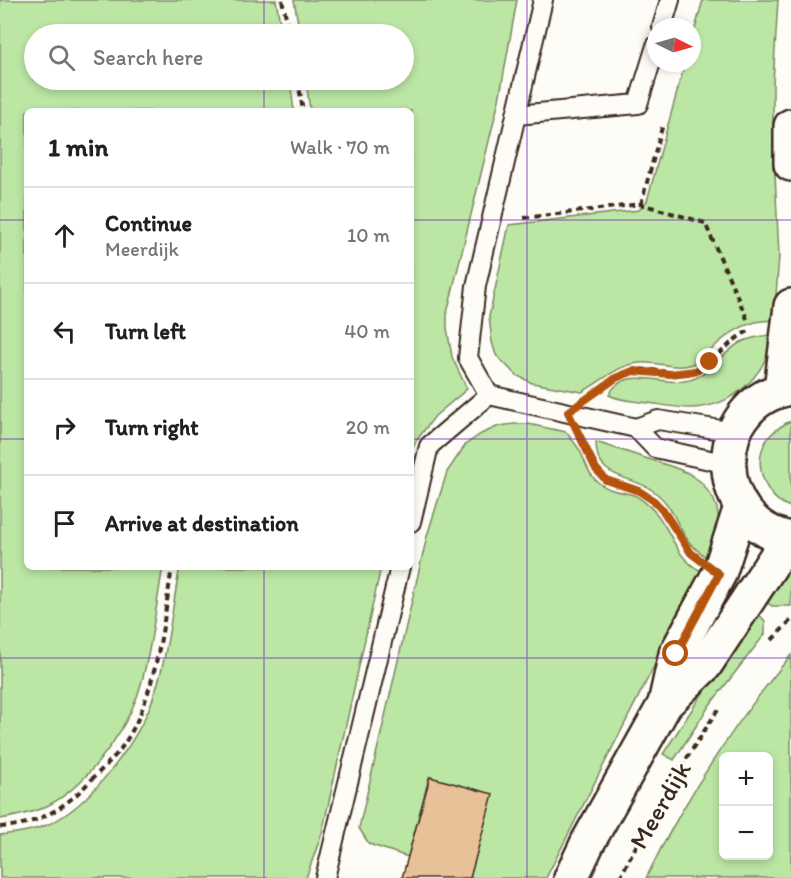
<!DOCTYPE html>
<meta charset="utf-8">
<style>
:root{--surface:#fff;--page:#f2f2f2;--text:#202124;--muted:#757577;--line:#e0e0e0}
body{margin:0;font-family:Itim,sans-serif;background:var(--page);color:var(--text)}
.controls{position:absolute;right:18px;bottom:18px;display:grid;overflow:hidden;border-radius:9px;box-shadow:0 3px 9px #0003}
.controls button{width:54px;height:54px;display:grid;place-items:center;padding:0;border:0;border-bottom:2px solid var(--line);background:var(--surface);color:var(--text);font:30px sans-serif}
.compass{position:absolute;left:647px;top:18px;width:54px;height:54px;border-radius:50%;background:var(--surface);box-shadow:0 3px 9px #0003;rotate:95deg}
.stop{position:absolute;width:18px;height:18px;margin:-14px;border:4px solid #b45309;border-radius:50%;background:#fff}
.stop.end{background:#b45309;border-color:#fff;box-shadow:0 2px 6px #0008}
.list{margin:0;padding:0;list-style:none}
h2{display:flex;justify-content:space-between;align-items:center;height:78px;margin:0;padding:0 24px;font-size:26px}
h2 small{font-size:20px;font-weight:400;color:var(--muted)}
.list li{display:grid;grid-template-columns:39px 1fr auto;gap:18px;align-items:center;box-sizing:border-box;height:96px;padding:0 24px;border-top:2px solid var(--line)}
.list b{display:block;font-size:22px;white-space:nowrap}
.list p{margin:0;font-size:20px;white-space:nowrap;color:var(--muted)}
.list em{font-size:20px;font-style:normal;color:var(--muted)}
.icon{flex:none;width:33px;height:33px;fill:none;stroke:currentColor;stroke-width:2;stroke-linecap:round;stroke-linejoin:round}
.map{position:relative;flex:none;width:791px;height:878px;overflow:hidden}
.search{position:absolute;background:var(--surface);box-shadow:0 3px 9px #0003;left:24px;top:24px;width:390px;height:66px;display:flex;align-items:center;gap:15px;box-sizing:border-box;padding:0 21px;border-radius:33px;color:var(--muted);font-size:22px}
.panel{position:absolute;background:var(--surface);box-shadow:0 3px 9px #0003;left:24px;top:108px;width:390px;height:462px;border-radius:9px}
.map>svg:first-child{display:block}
.green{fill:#bbe6a4;stroke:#7b8861;stroke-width:1.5;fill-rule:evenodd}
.building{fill:#e8c198;stroke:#3b2a1e;stroke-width:1.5}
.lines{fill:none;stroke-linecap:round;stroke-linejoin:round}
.lane-casing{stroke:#3b2a1e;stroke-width:22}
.street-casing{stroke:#3b2a1e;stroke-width:38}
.secondary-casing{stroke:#3b2a1e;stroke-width:38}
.path{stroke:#3b2a1e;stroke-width:4;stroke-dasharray:6 4.5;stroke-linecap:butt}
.lane{stroke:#fdfcf7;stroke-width:18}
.street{stroke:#fdfcf7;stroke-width:33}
.secondary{stroke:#fdfcf7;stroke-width:33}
.route{stroke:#b45309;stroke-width:8}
.grid{fill:none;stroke:#7b2cbf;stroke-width:1.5;stroke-opacity:0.55}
.labels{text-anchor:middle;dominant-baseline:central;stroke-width:6;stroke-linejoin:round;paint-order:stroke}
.street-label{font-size:26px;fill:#3b2a1e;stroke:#fdfcf7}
</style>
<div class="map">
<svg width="791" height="878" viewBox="0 0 791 878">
<rect width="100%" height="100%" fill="#fdfcf7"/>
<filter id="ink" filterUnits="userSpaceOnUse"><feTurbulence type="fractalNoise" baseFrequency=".0167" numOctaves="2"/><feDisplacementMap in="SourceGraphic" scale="12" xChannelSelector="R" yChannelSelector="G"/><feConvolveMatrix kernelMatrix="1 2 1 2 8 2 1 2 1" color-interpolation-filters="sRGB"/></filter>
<g filter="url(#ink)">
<g class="green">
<path d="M 0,0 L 276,0 L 282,34 L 34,34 L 34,80 L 290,80 L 294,111 L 27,111 L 27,567 L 163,567 C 155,610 151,656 137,697 C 122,737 81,793 40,809 C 27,814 13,817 0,819 Z"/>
<polygon points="294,0 517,0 499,100 447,313 447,328 452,357 467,389 435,416 416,441 411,453 411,111 310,111 306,80 404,80 404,34 300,34"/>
<path d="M 703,0 L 778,0 L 773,83 L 773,132 L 779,256 L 774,321 C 752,318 732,331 716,345 C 709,352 704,359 695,363 C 677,371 658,361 639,363 C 617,365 601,382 582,392 L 532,383 L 516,375 L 496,355 L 492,342 L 489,317 L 509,225 L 639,210 L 647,201 L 685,63 L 692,63 L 692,39 Z"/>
<path d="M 773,335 C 766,376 733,407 691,408 C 677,408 663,405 649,403 C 637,401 620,401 609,395 C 623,365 662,385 685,381 C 711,377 720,354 741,342 C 752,337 761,336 773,335 Z"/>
<path d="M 788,422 L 791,422 L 791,507 C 766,500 754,467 764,445 C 769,434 778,428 788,422 Z"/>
<path d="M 514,424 L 528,424 L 566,432 C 571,438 576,444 580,451 C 586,462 588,475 599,483 C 610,492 621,491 634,495 C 642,498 649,506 655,512 C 673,532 674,557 701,571 L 701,574 L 546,878 L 470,878 L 492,794 L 429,777 L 408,857 L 369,844 L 359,828 L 427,536 L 447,472 L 466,444 L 481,434 L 499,426 Z"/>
<path d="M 596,442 L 673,467 L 688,473 L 701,482 L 713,498 L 717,508 L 720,528 L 708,559 C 702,554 695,549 690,543 C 675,525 675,506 652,490 C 631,475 595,480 596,442 Z"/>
<path d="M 180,567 L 381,567 L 322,833 L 306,878 L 0,878 L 0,835 C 16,833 34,831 49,824 C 90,806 137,742 152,701 C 168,659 171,611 180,567 Z"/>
<polygon points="791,569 791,606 772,606 763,600 780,577"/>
<polygon points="756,611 765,621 765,634 709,706 674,760 663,754"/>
<path d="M 791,655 L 791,878 L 646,878 C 685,798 735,723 791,655 ZM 724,756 L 768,756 L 768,856 L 724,856 Z"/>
</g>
<polygon class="building" points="430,777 493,794 470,878 402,878"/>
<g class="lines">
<g class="lane-casing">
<g id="lane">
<polyline points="543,0 476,286 468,358 489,395 636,428 655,448 728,464"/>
<polyline points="662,27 670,0"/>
<polyline points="516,115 638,104 656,46"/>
<polyline points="636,428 658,420 734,432"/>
<polyline points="411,522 429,446 489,395"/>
<polyline points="325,878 400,567"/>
</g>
</g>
<g class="street-casing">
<g id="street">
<polyline points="791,126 791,164"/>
<polyline points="781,390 791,306"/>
</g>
</g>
<g class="secondary-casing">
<g id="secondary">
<path d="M 791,388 C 707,401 709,524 791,539"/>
<polyline points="665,704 676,654 719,574 741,507"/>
<polyline points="571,878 588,842 665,704 705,665 788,539"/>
</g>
</g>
<g class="path">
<polyline points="282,0 290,34"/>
<polyline points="298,80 303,111"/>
<polyline points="641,204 663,124"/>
<polyline points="524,218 641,204 705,223 748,321"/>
<path d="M 603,387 C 612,381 622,374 632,371 C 653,366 676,379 697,370 C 717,362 728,340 749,331"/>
<polyline points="586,449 596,469 605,480 639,491 654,501 664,511 686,546"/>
<polyline points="772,640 791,620"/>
<path d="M 0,827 C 39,825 65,808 91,780 C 100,771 111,761 119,751 C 156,703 163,625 172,567"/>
<path d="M 620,878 C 648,820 682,764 718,710"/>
</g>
<use href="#lane" class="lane"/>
<use href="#street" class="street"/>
<use href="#secondary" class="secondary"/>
</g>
</g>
<g class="lines" filter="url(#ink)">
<polyline class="route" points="676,654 719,574 691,553 664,512 654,501 639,491 606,480 596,469 568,412 616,378 633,371 670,374 696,371 710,362"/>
</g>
<path class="grid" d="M 264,0 L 264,34M 527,0 L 527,878M 264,80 L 264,111M 0,220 L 27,220M 411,220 L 791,220M 0,439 L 27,439M 411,439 L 791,439M 264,567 L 264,878M 0,658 L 791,658"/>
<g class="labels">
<g class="street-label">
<text transform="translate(660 805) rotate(-60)">Meerdijk</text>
</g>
</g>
</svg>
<div class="controls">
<button>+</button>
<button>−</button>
</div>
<svg class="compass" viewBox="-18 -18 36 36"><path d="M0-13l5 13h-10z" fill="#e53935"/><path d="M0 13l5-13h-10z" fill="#757577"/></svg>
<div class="stop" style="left:676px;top:654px"></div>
<div class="stop end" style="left:710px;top:362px"></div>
<div class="search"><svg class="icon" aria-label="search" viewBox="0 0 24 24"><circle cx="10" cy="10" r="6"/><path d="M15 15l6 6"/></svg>Search here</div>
<section class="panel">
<h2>1 min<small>Walk · 70 m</small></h2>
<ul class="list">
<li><svg class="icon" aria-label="ahead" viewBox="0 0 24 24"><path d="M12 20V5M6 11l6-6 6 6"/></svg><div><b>Continue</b><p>Meerdijk</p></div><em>10 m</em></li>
<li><svg class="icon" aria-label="left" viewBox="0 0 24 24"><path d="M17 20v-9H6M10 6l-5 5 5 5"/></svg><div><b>Turn left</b></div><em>40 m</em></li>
<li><svg class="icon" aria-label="right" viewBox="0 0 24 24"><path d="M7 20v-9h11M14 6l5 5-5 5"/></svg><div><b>Turn right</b></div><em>20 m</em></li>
<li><svg class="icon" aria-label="arrive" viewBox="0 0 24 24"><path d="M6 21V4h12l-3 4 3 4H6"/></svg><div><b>Arrive at destination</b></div></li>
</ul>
</section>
</div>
